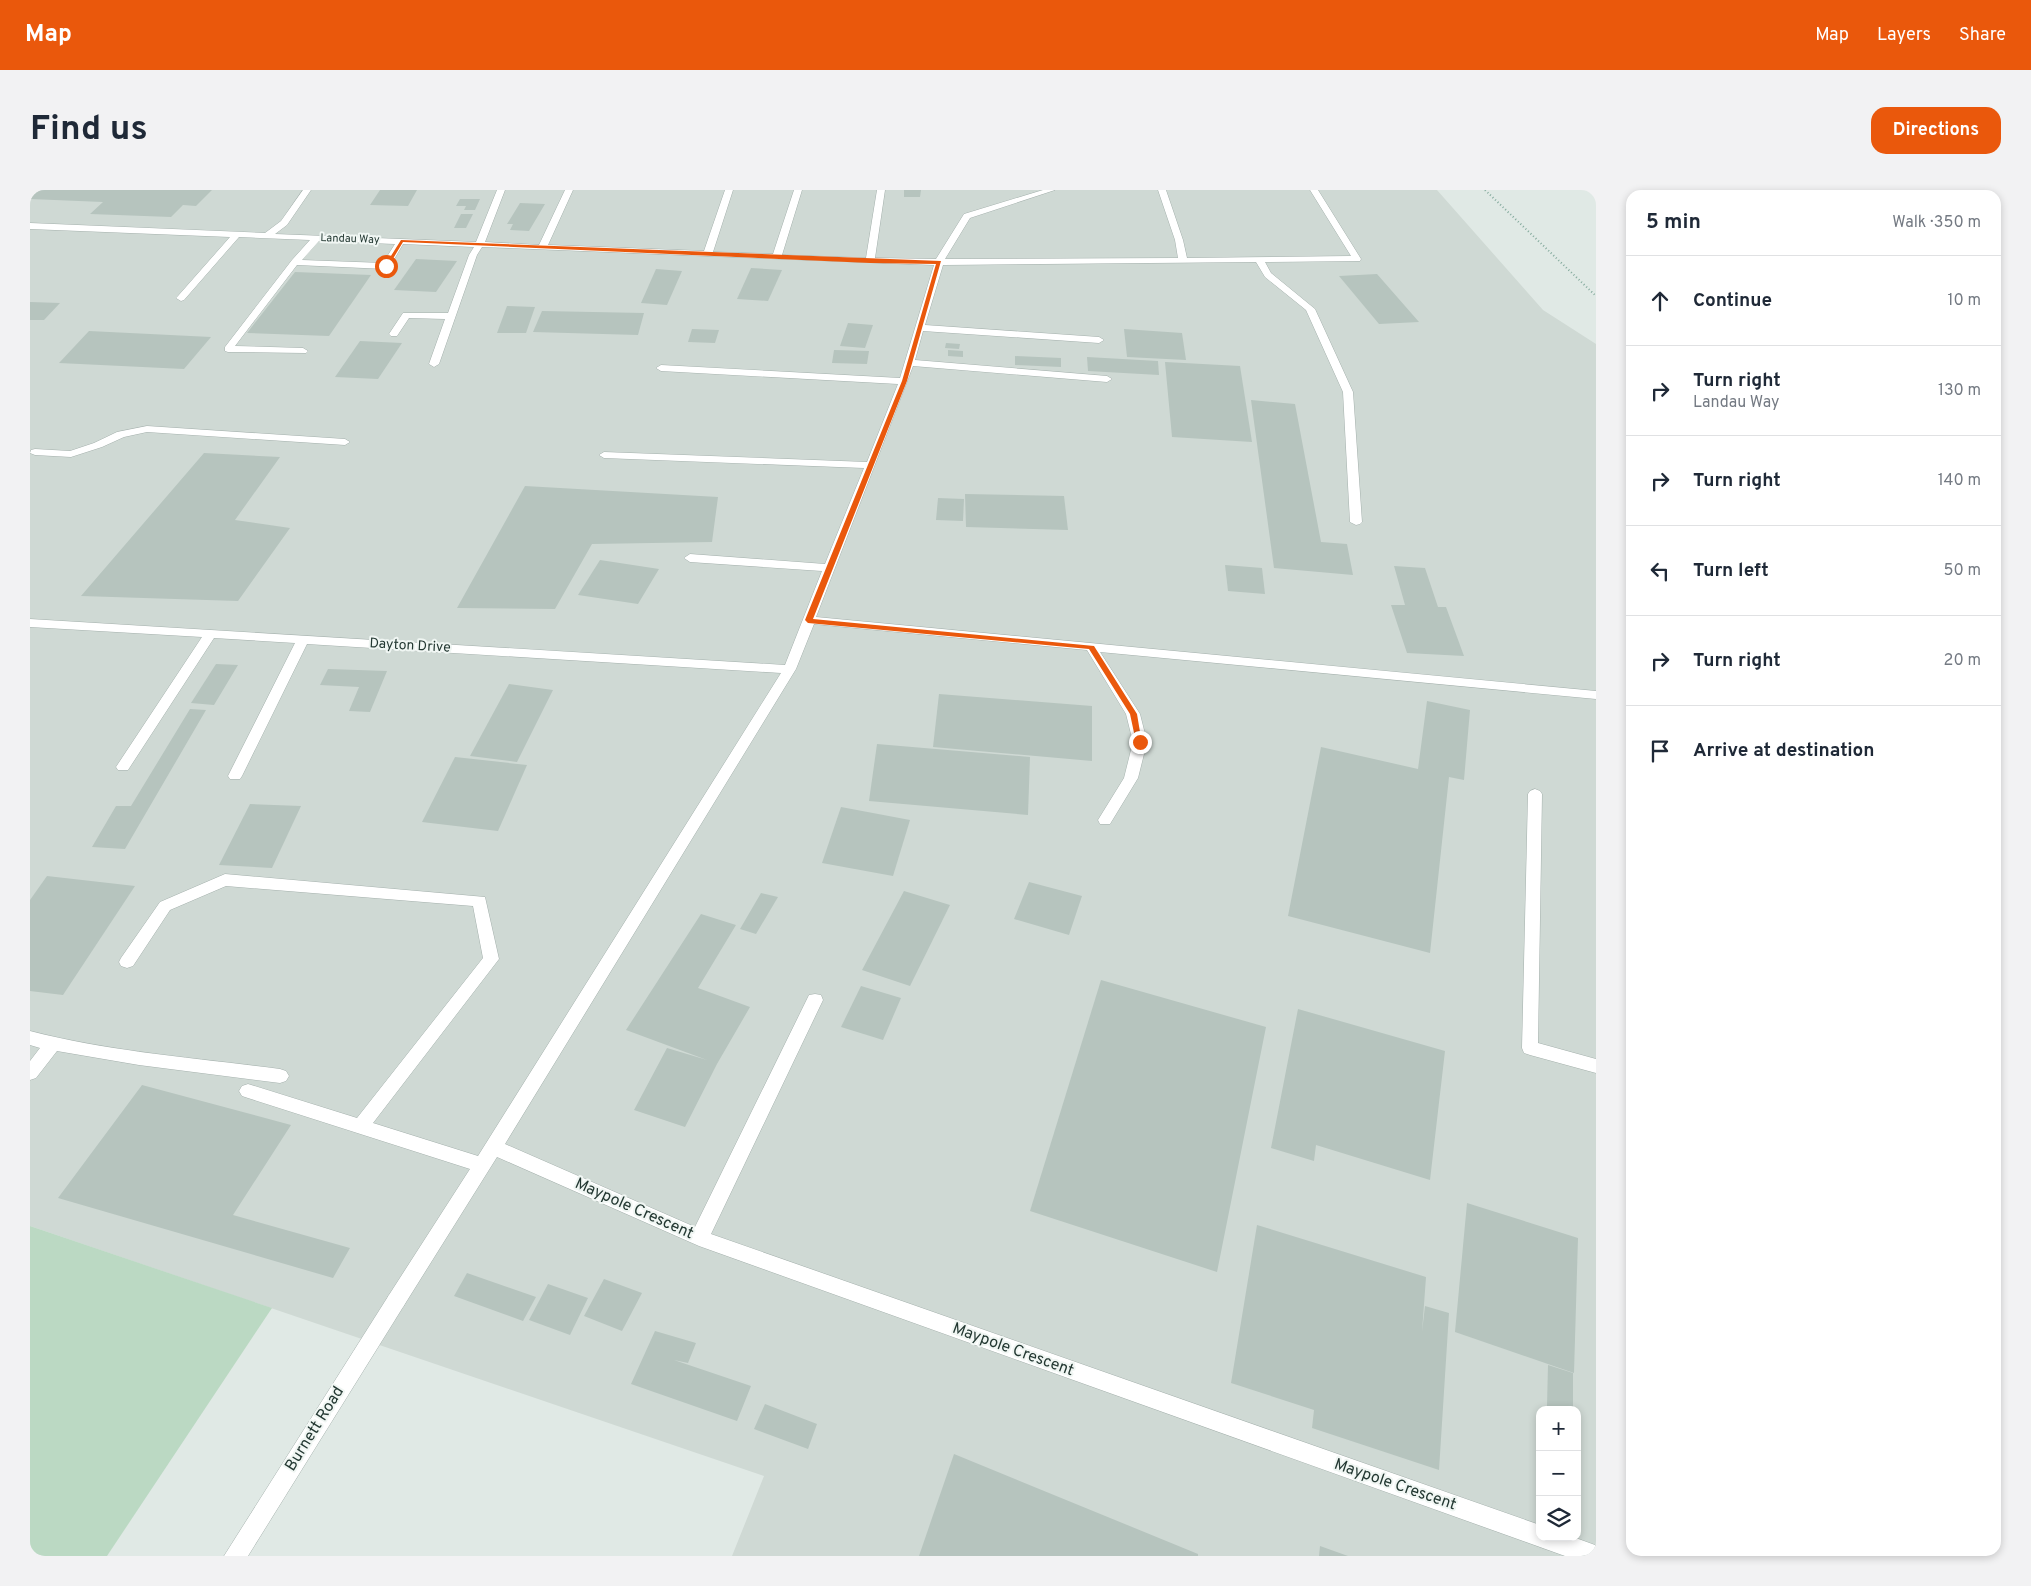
<!DOCTYPE html>
<meta charset="utf-8">
<style>
:root{--surface:#fff;--page:#f2f2f3;--text:#1f2937;--muted:#747a83;--line:#e0e1e3;--accent:#ea580c}
body{margin:0;font-family:Overpass,sans-serif;background:var(--page);color:var(--text)}
.controls{position:absolute;right:15px;bottom:15px;display:grid;overflow:hidden;border-radius:10px;box-shadow:0 2px 8px #0003}
.controls button{width:45px;height:45px;display:grid;place-items:center;padding:0;border:0;border-bottom:1px solid var(--line);background:var(--surface);color:var(--text);font:25px sans-serif}
.stop{position:absolute;width:15px;height:15px;margin:-11px;border:4px solid #ea580c;border-radius:50%;background:#fff}
.stop.end{background:#ea580c;border-color:#fff;box-shadow:0 1px 5px #0008}
.list{margin:0;padding:0;list-style:none}
h2{display:flex;justify-content:space-between;align-items:center;height:65px;margin:0;padding:0 20px;font-size:21px}
h2 small{font-size:16px;font-weight:400;color:var(--muted)}
.list li{display:grid;grid-template-columns:32px 1fr auto;gap:15px;align-items:center;box-sizing:border-box;height:90px;padding:0 20px;border-top:1px solid var(--line)}
.list b{display:block;font-size:19px;white-space:nowrap}
.list p{margin:0;font-size:16px;white-space:nowrap;color:var(--muted)}
.list em{font-size:16px;font-style:normal;color:var(--muted)}
.icon{flex:none;width:28px;height:28px;fill:none;stroke:currentColor;stroke-width:2;stroke-linecap:round;stroke-linejoin:round}
.map{position:relative;flex:none;width:1566px;height:1366px;overflow:hidden;border-radius:15px}
header{display:flex;align-items:center;gap:30px;box-sizing:border-box;height:70px;padding:0 25px;background:var(--accent);color:#fff}
header strong{font-size:24px}
nav{display:flex;gap:28px;margin-inline-start:auto;font-size:18px}
.intro{display:flex;align-items:center;justify-content:space-between;box-sizing:border-box;height:120px;padding:0 30px}
h1{margin:0;font-size:35px}
.button{padding:12px 22px;border-radius:15px;background:var(--accent);color:#fff;font-size:18px;font-weight:700}
main{display:flex;gap:30px;padding:0 30px}
aside{flex:1;background:var(--surface);border-radius:15px;box-shadow:0 2px 8px #0003}
.map>svg:first-child{display:block}
.built{fill:#cfd9d4;fill-rule:evenodd}
.green{fill:#bbd9c3}
.building{fill:#b6c4be}
.lines{fill:none;stroke-linecap:round;stroke-linejoin:round}
.lane-casing{stroke:#a4b0ac;stroke-width:1}
.street-casing{stroke:#a4b0ac;stroke-width:1}
.path{stroke:#84aa9d;stroke-width:2;stroke-dasharray:1 2.5;stroke-linecap:butt}
.lane{fill:#fff;fill-rule:evenodd}
.street{fill:#fff;fill-rule:evenodd}
.route{fill:#ea580c}
.labels{text-anchor:middle;dominant-baseline:central;stroke-width:4;stroke-linejoin:round;paint-order:stroke}
.far-street-label{font-size:11px;fill:#233832;stroke:#f0f6f3}
.street-label{font-size:14px;fill:#233832;stroke:#f0f6f3}
.near-street-label{font-size:16px;fill:#233832;stroke:#f0f6f3}
</style>
<header>
<strong>Map</strong>
<nav><a>Map</a><a>Layers</a><a>Share</a></nav>
</header>
<div class="intro"><h1>Find us</h1><a class="button">Directions</a></div>
<main>
<div class="map">
<svg width="1566" height="1366" viewBox="0 0 1566 1366">
<rect width="100%" height="100%" fill="#e0e9e5"/>
<path class="built" d="M 0,0 L 1407,0 L 1513,120 L 1566,154 L 1566,1366 L 702,1366 L 734,1286 L 0,1036 ZM 1510,1220 L 1547,1220 L 1547,1347 L 1510,1347 Z"/>
<polygon class="green" points="0,1036 242,1118 77,1366 0,1366"/>
<g class="building">
<polygon points="0,0 182,0 166,16 153,15 141,27 60,24 73,12 0,9"/>
<polygon points="350,0 387,0 378,16 340,15"/>
<polygon points="874,0 891,0 890,7 874,7"/>
<polygon points="430,9 450,9 445,20 434,20 436,16 426,16"/>
<polygon points="490,13 515,14 499,41 480,40 483,34 477,34"/>
<polygon points="431,24 443,24 436,38 424,38"/>
<polygon points="386,69 427,71 406,102 364,100"/>
<polygon points="721,78 752,80 738,111 707,109"/>
<polygon points="626,79 652,81 637,115 611,113"/>
<polygon points="265,82 341,85 299,146 217,143"/>
<polygon points="1347,84 1389,132 1349,134 1309,86"/>
<polygon points="0,112 30,113 14,130 0,130"/>
<polygon points="477,116 505,117 496,143 467,143"/>
<polygon points="512,121 614,123 608,145 503,142"/>
<polygon points="818,133 843,135 835,158 810,156"/>
<polygon points="662,139 689,140 685,153 658,152"/>
<polygon points="1094,139 1152,143 1156,170 1097,167"/>
<polygon points="59,141 181,147 154,179 29,173"/>
<polygon points="330,151 372,153 348,189 305,187"/>
<polygon points="916,153 930,154 929,159 915,158"/>
<polygon points="804,160 839,161 837,174 802,173"/>
<polygon points="918,160 933,161 933,167 918,166"/>
<polygon points="985,166 1031,168 1031,177 985,175"/>
<polygon points="1057,167 1128,171 1129,185 1058,181"/>
<polygon points="1135,172 1210,176 1222,252 1142,247"/>
<polygon points="1221,210 1265,214 1291,352 1317,354 1323,385 1244,378"/>
<polygon points="174,263 250,267 205,330 260,338 208,411 51,406"/>
<polygon points="495,296 688,307 682,352 562,354 525,419 427,418"/>
<polygon points="935,304 1034,306 1038,340 936,337"/>
<polygon points="908,308 934,309 933,331 906,330"/>
<polygon points="570,370 629,379 608,414 548,405"/>
<polygon points="1195,375 1232,378 1235,404 1198,401"/>
<polygon points="1364,376 1395,378 1408,417 1416,417 1434,466 1377,463 1361,415 1375,415"/>
<polygon points="186,474 208,475 184,515 161,513"/>
<polygon points="298,479 357,481 340,522 319,521 329,497 290,495"/>
<polygon points="479,494 523,500 487,572 440,566"/>
<polygon points="909,504 1062,516 1062,571 903,557"/>
<polygon points="1397,511 1440,520 1434,590 1419,587 1400,763 1258,726 1291,557 1388,579"/>
<polygon points="160,519 176,520 95,659 62,657 86,616 101,616"/>
<polygon points="847,554 1000,567 998,625 839,611"/>
<polygon points="425,567 497,575 468,641 392,632"/>
<polygon points="220,614 271,616 242,678 189,675"/>
<polygon points="811,617 880,630 863,686 792,673"/>
<polygon points="17,686 105,696 33,805 0,801 0,710"/>
<polygon points="999,692 1052,706 1039,745 984,729"/>
<polygon points="874,701 920,715 880,796 832,780"/>
<polygon points="731,703 748,707 726,744 710,739"/>
<polygon points="671,724 706,735 668,798 720,817 687,874 655,937 604,920 637,858 677,870 596,840"/>
<polygon points="1071,790 1236,837 1187,1082 1000,1021"/>
<polygon points="831,796 871,808 853,850 811,837"/>
<polygon points="1268,819 1415,861 1400,990 1286,955 1284,971 1241,958"/>
<polygon points="112,895 261,935 203,1025 320,1058 303,1088 28,1008"/>
<polygon points="1437,1013 1548,1048 1544,1183 1425,1142"/>
<polygon points="1227,1035 1396,1087 1392,1142 1395,1116 1419,1123 1409,1280 1282,1238 1284,1220 1201,1193"/>
<polygon points="437,1083 506,1107 493,1131 424,1106"/>
<polygon points="574,1089 612,1103 592,1141 554,1126"/>
<polygon points="518,1094 558,1108 540,1145 499,1130"/>
<polygon points="625,1141 666,1153 658,1173 644,1170 721,1196 707,1231 601,1194"/>
<polygon points="1518,1175 1543,1183 1543,1220 1528,1220 1517,1216"/>
<polygon points="735,1214 787,1234 778,1259 724,1239"/>
<polygon points="924,1264 1168,1364 1168,1366 889,1366"/>
<polygon points="1290,1356 1318,1366 1289,1366"/>
</g>
<g class="lines">
<g class="lane-casing">
<g id="lane">
<path d="M 273,0 L 281,0 L 257,35 L 245,44 L 446,52 L 467,0 L 475,0 L 455,52 L 509,55 L 535,0 L 543,0 L 518,55 L 674,61 L 695,0 L 703,0 L 683,62 L 743,64 L 764,0 L 772,0 L 752,65 L 836,68 L 847,0 L 855,0 L 845,68 L 906,69 L 934,24 L 1013,0 L 1025,0 L 940,28 L 915,69 L 1148,68 L 1145,50 L 1128,0 L 1136,0 L 1153,50 L 1157,68 L 1321,66 L 1280,0 L 1288,0 L 1331,69 L 1330,71 L 1235,72 L 1241,83 L 1285,119 L 1323,202 L 1332,332 L 1330,334 L 1326,335 L 1320,332 L 1313,202 L 1276,120 L 1235,87 L 1226,72 L 913,75 L 895,135 L 1069,147 L 1074,150 L 1069,153 L 893,141 L 885,170 L 1077,186 L 1082,189 L 1077,192 L 883,176 L 786,427 L 1566,501 L 1566,509 L 1070,462 L 1110,524 L 1117,552 L 1108,588 L 1080,634 L 1070,634 L 1068,630 L 1094,588 L 1103,552 L 1096,524 L 1057,460 L 784,434 L 766,479 L 475,954 L 665,1037 L 779,805 L 785,804 L 791,805 L 793,810 L 681,1044 L 1510,1335 L 1510,1347 L 1543,1347 L 1565,1355 L 1566,1366 L 1535,1366 L 669,1056 L 467,967 L 373,1117 L 366,1120 L 359,1117 L 356,1111 L 359,1105 L 440,979 L 218,908 L 212,906 L 209,901 L 212,896 L 218,894 L 327,928 L 453,768 L 443,716 L 196,696 L 140,720 L 103,776 L 97,778 L 91,776 L 89,772 L 91,768 L 130,712 L 195,684 L 455,707 L 469,769 L 343,933 L 448,966 L 751,483 L 277,454 L 212,586 L 210,589 L 200,589 L 198,586 L 265,453 L 184,448 L 98,580 L 88,580 L 86,577 L 172,447 L 0,437 L 0,429 L 755,475 L 792,381 L 660,372 L 654,368 L 660,364 L 795,374 L 834,278 L 574,268 L 569,265 L 574,262 L 837,272 L 868,194 L 631,181 L 626,178 L 631,175 L 870,188 L 904,75 L 452,57 L 447,65 L 409,174 L 404,177 L 399,174 L 415,129 L 379,128 L 367,146 L 361,146 L 359,144 L 373,123 L 418,123 L 439,65 L 444,57 L 373,54 L 359,78 L 356,79 L 267,75 L 205,156 L 273,158 L 278,161 L 276,163 L 198,162 L 195,161 L 195,157 L 262,70 L 280,50 L 209,47 L 154,110 L 151,111 L 146,108 L 148,106 L 200,47 L 0,39 L 0,33 L 235,43 L 251,31 ZM 289,51 L 365,54 L 353,73 L 272,70 Z"/>
<polygon points="117,236 315,249 320,252 315,255 117,242 94,247 72,257 41,267 5,265 0,263 1,260 5,259 40,261 64,253 87,242"/>
<polygon points="1505,599 1510,601 1512,604 1508,853 1566,869 1566,883 1500,865 1494,863 1492,858 1498,604 1500,601"/>
<path d="M 0,841 C 81,862 167,868 250,879 L 256,881 L 259,886 L 256,891 L 250,893 L 109,875 L 27,861 L 6,888 L 0,890 L 0,871 L 10,858 L 0,855 Z"/>
</g>
</g>
<g class="street-casing">
<polygon id="street" points="366,1102 373,1105 376,1111 373,1117 218,1366 194,1366 359,1105"/>
</g>
<polyline class="path" points="1455,0 1566,106"/>
<use href="#lane" class="lane"/>
<use href="#street" class="street"/>
</g>
<polygon class="route" points="371,50 911,71 877,191 783,429 1064,456 1107,524 1112,554 1106,552 1100,524 1059,459 778,433 775,430 872,191 906,74 840,73 373,52 358,77 354,77"/>
<g class="labels">
<g class="far-street-label">
<text transform="translate(320 49) rotate(2)">Landau Way</text>
</g>
<g class="street-label">
<text transform="translate(380 456) rotate(3)">Dayton Drive</text>
</g>
<g class="near-street-label">
<text transform="translate(604 1019) rotate(24)">Maypole Crescent</text>
<text transform="translate(983 1160) rotate(20)">Maypole Crescent</text>
<text transform="translate(285 1239) rotate(-58)">Burnett Road</text>
<text transform="translate(1365 1295) rotate(19)">Maypole Crescent</text>
</g>
</g>
</svg>
<div class="controls">
<button>+</button>
<button>−</button>
<button><svg class="icon" aria-label="layers" viewBox="0 0 24 24"><path d="M12 4l9 5-9 5-9-5zM3 14l9 5 9-5"/></svg></button>
</div>
<div class="stop" style="left:356px;top:76px"></div>
<div class="stop end" style="left:1110px;top:552px"></div>
</div>
<aside>
<h2>5 min<small>Walk · 350 m</small></h2>
<ul class="list">
<li><svg class="icon" aria-label="ahead" viewBox="0 0 24 24"><path d="M12 20V5M6 11l6-6 6 6"/></svg><div><b>Continue</b></div><em>10 m</em></li>
<li><svg class="icon" aria-label="right" viewBox="0 0 24 24"><path d="M7 20v-9h11M14 6l5 5-5 5"/></svg><div><b>Turn right</b><p>Landau Way</p></div><em>130 m</em></li>
<li><svg class="icon" aria-label="right" viewBox="0 0 24 24"><path d="M7 20v-9h11M14 6l5 5-5 5"/></svg><div><b>Turn right</b></div><em>140 m</em></li>
<li><svg class="icon" aria-label="left" viewBox="0 0 24 24"><path d="M17 20v-9H6M10 6l-5 5 5 5"/></svg><div><b>Turn left</b></div><em>50 m</em></li>
<li><svg class="icon" aria-label="right" viewBox="0 0 24 24"><path d="M7 20v-9h11M14 6l5 5-5 5"/></svg><div><b>Turn right</b></div><em>20 m</em></li>
<li><svg class="icon" aria-label="arrive" viewBox="0 0 24 24"><path d="M6 21V4h12l-3 4 3 4H6"/></svg><div><b>Arrive at destination</b></div></li>
</ul>
</aside>
</main>
